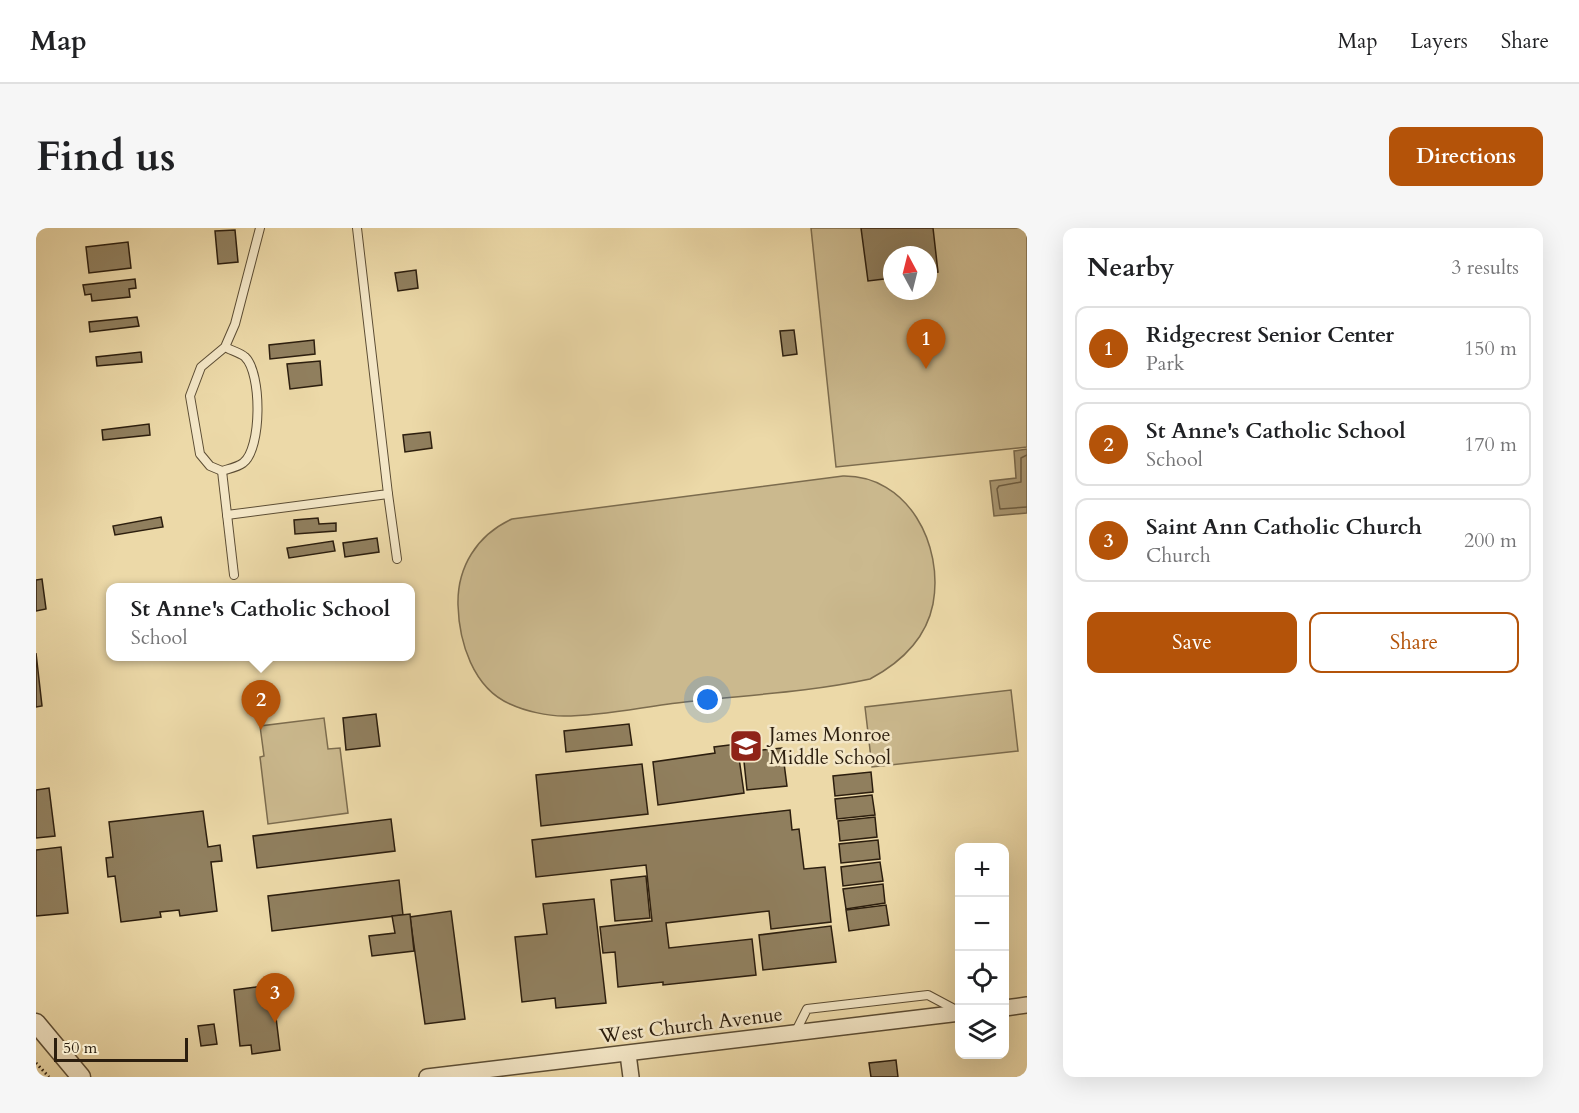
<!DOCTYPE html>
<meta charset="utf-8">
<style>
:root{--surface:#fff;--page:#f6f6f6;--text:#202124;--muted:#757577;--line:#e0e0e0;--accent:#b45309}
body{margin:0;font-family:Cardo,serif;background:var(--page);color:var(--text)}
.controls{position:absolute;right:18px;bottom:18px;display:grid;overflow:hidden;border-radius:12px;box-shadow:0 6px 24px #0002}
.controls button{width:54px;height:54px;display:grid;place-items:center;padding:0;border:0;border-bottom:2px solid var(--line);background:var(--surface);color:var(--text);font:30px sans-serif}
.compass{position:absolute;left:847px;top:18px;width:54px;height:54px;border-radius:50%;background:var(--surface);box-shadow:0 6px 24px #0002;rotate:353deg}
.scale{position:absolute;left:18px;bottom:15px;width:134px;box-sizing:border-box;padding-left:6px;border:3px solid #2c1e0e;border-top:0;font-size:16px;line-height:21px;white-space:nowrap;color:#2c1e0e;-webkit-text-stroke:4px #f3e6c6;paint-order:stroke}
.you{position:absolute;left:672px;top:472px;width:21px;height:21px;margin:-15px;border:4px solid #fff;border-radius:50%;background:#1a73e8;box-shadow:0 0 0 9px #1a73e833}
.badge{display:grid;place-items:center;width:39px;height:39px;border-radius:50%;background:var(--accent);color:#fff;font-size:20px;font-weight:700}
.pin{position:absolute;translate:-50% -50px;filter:drop-shadow(0 2px 3px #0008)}
.pin::after{content:'';position:absolute;top:32px;width:21px;height:18px;background:inherit;clip-path:polygon(0 0,100% 0,50% 100%)}
.popup{position:absolute;left:70px;top:355px;width:309px;height:78px;box-sizing:border-box;display:grid;place-content:center;border-radius:12px;background:var(--surface);filter:drop-shadow(0 2px 4px #0005);font-size:20px;white-space:nowrap;color:var(--muted)}
.popup b{font-size:22px;color:var(--text)}
.popup::after{content:'';position:absolute;left:50%;top:100%;margin-left:-12px;border:12px solid transparent;border-top-color:var(--surface)}
.list{margin:0;padding:0;list-style:none}
h2{display:flex;justify-content:space-between;align-items:center;height:78px;margin:0;padding:0 24px;font-size:26px}
h2 small{font-size:20px;font-weight:400;color:var(--muted)}
.list li{display:grid;grid-template-columns:39px 1fr auto;gap:18px;align-items:center;box-sizing:border-box;height:84px;margin:0 12px 12px;padding:0 12px;border:2px solid var(--line);border-radius:12px}
.list b{display:block;font-size:22px;white-space:nowrap}
.list p{margin:0;font-size:20px;white-space:nowrap;color:var(--muted)}
.list em{font-size:20px;font-style:normal;color:var(--muted)}
.actions{display:flex;gap:12px;padding:18px 24px}
.actions a{flex:1;padding:14px 0;border:2px solid var(--accent);border-radius:12px;text-align:center;font-size:21px;color:var(--accent)}
.actions .main{background:var(--accent);color:#fff}
.icon{flex:none;width:33px;height:33px;fill:none;stroke:currentColor;stroke-width:2;stroke-linecap:round;stroke-linejoin:round}
.map{position:relative;flex:none;width:991px;height:849px;overflow:hidden;border-radius:12px}
header{display:flex;align-items:center;gap:36px;box-sizing:border-box;height:84px;padding:0 30px;background:var(--surface);border-bottom:2px solid var(--line)}
header strong{font-size:28px}
nav{display:flex;gap:33px;margin-inline-start:auto;font-size:21px}
.intro{display:flex;align-items:center;justify-content:space-between;box-sizing:border-box;height:144px;padding:0 36px}
h1{margin:0;font-size:42px}
.button{padding:15px 27px;border-radius:12px;background:var(--accent);color:#fff;font-size:21px;font-weight:700}
main{display:flex;gap:36px;padding:0 36px}
aside{flex:1;background:var(--surface);border-radius:12px;box-shadow:0 6px 24px #0002}
.map>svg:first-child{display:block}
.green{fill:#cbb98e;stroke:#7c6c4e;stroke-width:1.5;fill-rule:evenodd}
.water{fill:#ab9974;stroke:#78684b;stroke-width:1.5}
.lines{fill:none;stroke-linecap:round;stroke-linejoin:round}
.shore{stroke:#6c5c41;stroke-width:1.5}
.building{fill:#907f5e;stroke:#2c1e0e;stroke-width:1.5}
.service-casing{stroke:#5c4d34;stroke-width:10}
.minor-casing{stroke:#5c4d34;stroke-width:18}
.tertiary-casing{stroke:#5c4d34;stroke-width:21}
.path{stroke:#2c1e0e;stroke-width:3;stroke-dasharray:1.5 3;stroke-linecap:butt}
.service{stroke:#f3e6c6;stroke-width:8}
.minor{stroke:#f3e6c6;stroke-width:15}
.tertiary{stroke:#f3e6c6;stroke-width:18}
.labels{text-anchor:middle;dominant-baseline:central;stroke-width:5;stroke-linejoin:round;paint-order:stroke}
.poi-label{font-size:20px;fill:#2c1e0e;stroke:#f3e6c6;text-anchor:start}
.street-label{font-size:20px;fill:#2c1e0e;stroke:#f3e6c6}
</style>
<header>
<strong>Map</strong>
<nav><a>Map</a><a>Layers</a><a>Share</a></nav>
</header>
<div class="intro"><h1>Find us</h1><a class="button">Directions</a></div>
<main>
<div class="map">
<svg width="991" height="849" viewBox="0 0 991 849">
<rect width="100%" height="100%" fill="#ecd9a8"/>
<filter id="stains"><feTurbulence type="fractalNoise" baseFrequency=".00333" numOctaves="4"/><feColorMatrix values="0 0 0 0 .2 0 0 0 0 .09 0 0 0 0 .02 0 0 0 .5 -.17"/></filter>
<radialGradient id="worn" r=".72"><stop offset=".6" stop-color="#630" stop-opacity="0"/><stop offset="1" stop-color="#630" stop-opacity=".3"/></radialGradient>
<g class="green">
<path d="M 775,0 L 991,0 L 991,219 L 800,239 ZM 856,27 L 892,27 L 892,63 L 856,63 Z"/>
<path d="M 807,248 C 872,247 908,317 897,376 C 890,411 864,435 834,451 C 774,464 711,467 649,474 C 610,478 568,488 528,488 C 511,488 489,483 474,476 C 437,460 423,414 422,377 C 421,339 441,307 476,291 Z"/>
<polygon points="975,462 982,523 836,539 829,479"/>
<polygon points="288,490 292,521 304,520 312,585 232,596 224,529 228,528 224,498"/>
</g>
<polygon class="water" points="991,221 991,285 958,288 954,253 980,250 978,223"/>
<g class="lines">
<polyline class="shore" points="991,227 985,230 985,254 963,258 961,261 964,281 991,279"/>
</g>
<g class="building">
<polygon points="825,0 897,0 902,44 892,45 892,27 856,27 856,50 832,53"/>
<polygon points="199,2 202,34 182,36 179,3"/>
<polygon points="92,14 95,40 53,45 50,19"/>
<polygon points="380,42 382,60 362,63 359,45"/>
<polygon points="99,51 100,60 93,61 94,69 56,73 55,66 49,67 47,57"/>
<polygon points="101,89 103,98 54,104 53,94"/>
<polygon points="758,102 761,126 747,128 744,103"/>
<polygon points="278,112 279,126 234,131 233,117"/>
<polygon points="105,124 106,134 61,138 60,129"/>
<polygon points="284,133 286,157 254,161 251,136"/>
<polygon points="113,196 114,207 67,212 66,202"/>
<polygon points="394,204 396,220 369,224 367,207"/>
<polygon points="125,289 127,299 79,307 77,298"/>
<polygon points="282,290 283,296 300,295 300,303 259,306 258,292"/>
<polygon points="341,310 343,324 309,329 307,315"/>
<polygon points="297,313 299,323 253,330 251,320"/>
<polygon points="6,351 10,381 0,383 0,352"/>
<polygon points="0,425 6,478 0,479"/>
<polygon points="340,486 344,518 310,522 307,490"/>
<polygon points="593,496 596,517 530,524 528,503"/>
<polygon points="701,516 708,565 622,577 617,534 679,525 678,519"/>
<polygon points="746,520 751,558 711,562 707,524"/>
<polygon points="606,536 612,586 505,598 500,547"/>
<polygon points="835,544 837,564 799,568 797,548"/>
<polygon points="13,560 19,608 0,610 0,562"/>
<polygon points="836,567 839,587 801,591 799,571"/>
<polygon points="754,582 756,602 763,601 768,641 789,639 795,694 735,701 733,683 630,695 633,720 716,711 720,747 627,757 627,754 582,759 579,724 567,725 564,699 616,693 610,637 500,649 496,612"/>
<polygon points="167,583 172,619 184,617 186,633 175,634 181,683 144,688 143,682 124,684 125,689 85,694 79,648 72,649 70,630 77,629 73,594"/>
<polygon points="839,589 841,609 804,613 802,593"/>
<polygon points="355,591 359,623 221,640 217,608"/>
<polygon points="842,612 844,631 805,635 803,616"/>
<polygon points="25,619 32,685 0,688 0,622"/>
<polygon points="844,634 847,653 807,658 805,639"/>
<polygon points="610,648 614,690 579,693 575,652"/>
<polygon points="363,652 367,687 236,703 232,668"/>
<polygon points="847,656 849,675 810,681 807,661"/>
<polygon points="558,671 570,775 520,780 519,770 486,774 479,709 511,706 507,676"/>
<polygon points="850,677 853,697 813,703 810,682"/>
<polygon points="415,683 429,791 389,796 374,689"/>
<polygon points="374,686 378,723 336,728 333,708 359,705 356,688"/>
<polygon points="795,698 800,734 727,742 723,707"/>
<polygon points="236,757 244,822 216,826 215,817 204,818 198,762"/>
<polygon points="178,796 181,816 165,818 162,798"/>
<polygon points="860,832 862,849 835,849 833,835"/>
</g>
<g class="lines">
<g class="service-casing">
<g id="service">
<path d="M 189,119 C 194,122 205,125 209,129 C 226,145 226,221 207,235 C 202,239 192,241 186,243 L 174,238 L 164,226 L 154,168 L 165,139 L 189,119 L 199,96 L 224,0"/>
<polyline points="186,243 198,347"/>
<polyline points="352,266 361,331"/>
<polyline points="191,287 352,266 321,0"/>
<polyline points="759,805 771,781 892,767 922,783"/>
</g>
</g>
<g class="minor-casing">
<g id="minor">
<polyline points="969,780 991,777"/>
<polyline points="592,826 595,849"/>
<polyline points="391,849 924,785"/>
</g>
</g>
<g class="tertiary-casing">
<polyline id="tertiary" points="0,795 45,849"/>
</g>
<polyline class="path" points="0,835 13,849"/>
<use href="#service" class="service"/>
<use href="#minor" class="minor"/>
<use href="#tertiary" class="tertiary"/>
</g>
<defs>
<g id="school-square" transform="scale(1.725)"><rect x="-9" y="-9" width="18" height="18" rx="4" fill="#8f2418" stroke="#f3e6c6"/><path d="M0-5L7-2L0 1L-7-2ZM-4 1L0 2.5L4 1V4Q0 6-4 4Z" fill="#fff"/></g>
</defs>
<g fill-rule="evenodd">
<use href="#school-square" x="710" y="518"/>
</g>
<g class="labels">
<g class="poi-label">
<text x="733" y="506">James Monroe<tspan x="733" dy="23">Middle School</tspan></text>
</g>
<g class="street-label">
<text transform="translate(655 797) rotate(-7)">West Church Avenue</text>
</g>
</g>
<rect width="100%" height="100%" filter="url(#stains)"/>
<rect width="100%" height="100%" fill="url(#worn)"/>
</svg>
<div class="controls">
<button>+</button>
<button>−</button>
<button><svg class="icon" aria-label="locate" viewBox="0 0 24 24"><circle cx="12" cy="12" r="6"/><path d="M12 2v4M12 18v4M2 12h4M18 12h4"/></svg></button>
<button><svg class="icon" aria-label="layers" viewBox="0 0 24 24"><path d="M12 4l9 5-9 5-9-5zM3 14l9 5 9-5"/></svg></button>
</div>
<svg class="compass" viewBox="-18 -18 36 36"><path d="M0-13l5 13h-10z" fill="#e53935"/><path d="M0 13l5-13h-10z" fill="#757577"/></svg>
<div class="scale">50 m</div>
<div class="you"></div>
<div class="pin badge" style="left:890px;top:141px">1</div>
<div class="pin badge" style="left:225px;top:502px">2</div>
<div class="popup"><b>St Anne's Catholic School</b>School</div>
<div class="pin badge" style="left:239px;top:795px">3</div>
</div>
<aside>
<h2>Nearby<small>3 results</small></h2>
<ul class="list">
<li><span class="badge">1</span><div><b>Ridgecrest Senior Center</b><p>Park</p></div><em>150 m</em></li>
<li><span class="badge">2</span><div><b>St Anne's Catholic School</b><p>School</p></div><em>170 m</em></li>
<li><span class="badge">3</span><div><b>Saint Ann Catholic Church</b><p>Church</p></div><em>200 m</em></li>
</ul>
<div class="actions"><a class="main">Save</a><a>Share</a></div>
</aside>
</main>
